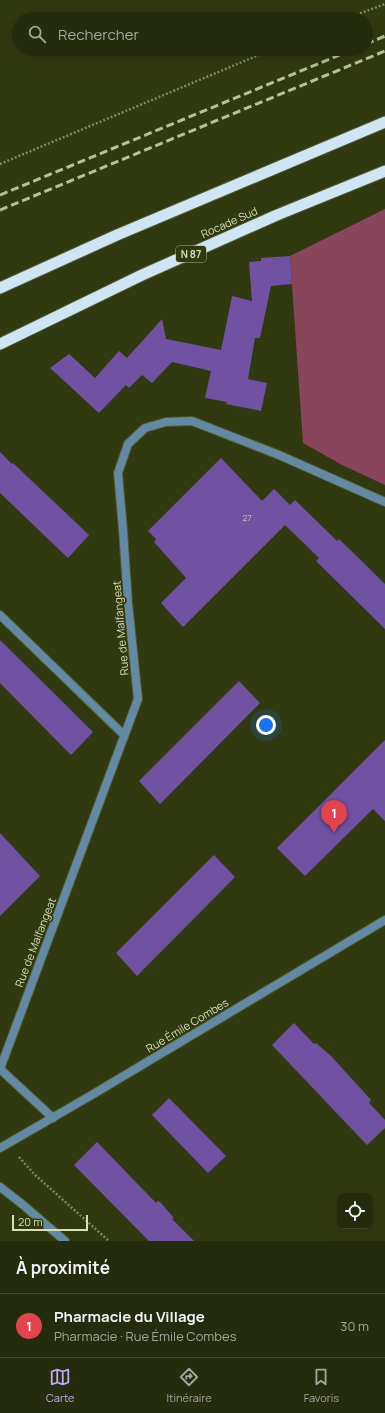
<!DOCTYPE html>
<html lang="fr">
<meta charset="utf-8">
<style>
:root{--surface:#252b0d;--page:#2d3316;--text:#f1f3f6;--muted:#a3a79d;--line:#42472e;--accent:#c1a8f3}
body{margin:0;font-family:Manrope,sans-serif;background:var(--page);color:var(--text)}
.controls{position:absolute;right:12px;bottom:12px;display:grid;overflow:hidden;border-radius:8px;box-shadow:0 4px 16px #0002}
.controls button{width:36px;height:36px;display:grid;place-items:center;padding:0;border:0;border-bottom:1px solid var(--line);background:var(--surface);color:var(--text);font:20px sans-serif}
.scale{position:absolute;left:12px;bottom:10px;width:76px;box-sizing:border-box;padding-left:4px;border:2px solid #d5dfba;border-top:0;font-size:11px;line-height:14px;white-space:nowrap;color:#d5dfba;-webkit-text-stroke:3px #313911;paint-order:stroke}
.you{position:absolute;left:266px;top:725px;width:14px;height:14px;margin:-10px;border:3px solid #fff;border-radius:50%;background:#1a73e8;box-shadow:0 0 0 6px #1a73e833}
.badge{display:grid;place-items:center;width:26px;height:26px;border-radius:50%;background:var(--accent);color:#fff;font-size:13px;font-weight:700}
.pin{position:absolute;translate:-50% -33px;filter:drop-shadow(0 1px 2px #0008)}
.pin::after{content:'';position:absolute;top:21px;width:14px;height:12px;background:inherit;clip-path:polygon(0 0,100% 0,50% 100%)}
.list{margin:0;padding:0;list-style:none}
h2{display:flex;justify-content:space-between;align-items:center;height:52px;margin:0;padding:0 16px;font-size:17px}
h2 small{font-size:13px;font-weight:400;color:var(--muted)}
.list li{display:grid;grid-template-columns:26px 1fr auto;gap:12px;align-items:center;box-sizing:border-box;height:64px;padding:0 16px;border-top:1px solid var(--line)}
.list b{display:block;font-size:15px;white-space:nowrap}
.list p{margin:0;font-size:13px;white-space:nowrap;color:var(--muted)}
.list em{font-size:13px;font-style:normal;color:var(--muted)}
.icon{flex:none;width:22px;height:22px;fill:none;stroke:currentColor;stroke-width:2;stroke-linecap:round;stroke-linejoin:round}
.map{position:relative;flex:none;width:385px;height:1241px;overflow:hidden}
.search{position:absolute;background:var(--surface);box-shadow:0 4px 16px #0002;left:12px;right:12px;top:12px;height:44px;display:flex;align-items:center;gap:10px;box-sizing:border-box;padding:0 14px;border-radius:22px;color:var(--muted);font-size:15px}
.sheet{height:116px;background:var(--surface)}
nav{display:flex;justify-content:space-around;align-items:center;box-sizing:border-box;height:56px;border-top:1px solid var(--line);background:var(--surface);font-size:11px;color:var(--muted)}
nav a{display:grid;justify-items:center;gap:2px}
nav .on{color:var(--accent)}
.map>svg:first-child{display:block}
.green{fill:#88455c}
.building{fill:#7152a2}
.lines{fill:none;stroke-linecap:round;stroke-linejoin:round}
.service-casing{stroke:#4f572f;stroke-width:10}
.minor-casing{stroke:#4f572f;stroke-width:10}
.trunk-casing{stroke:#4f572f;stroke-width:13}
.path{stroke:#7e8761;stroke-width:2.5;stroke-dasharray:2 2;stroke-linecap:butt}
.service{stroke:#6489a2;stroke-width:8}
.minor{stroke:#6489a2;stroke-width:8}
.trunk{stroke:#cfe5f4;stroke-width:11}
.rail{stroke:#b6c09a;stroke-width:3;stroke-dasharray:8 4;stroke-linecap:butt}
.labels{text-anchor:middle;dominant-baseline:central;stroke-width:3.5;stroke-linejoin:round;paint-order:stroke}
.number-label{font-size:9px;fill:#bcbcb4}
.shield{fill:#313911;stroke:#a4ad87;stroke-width:1}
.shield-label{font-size:10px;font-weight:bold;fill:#d5dfba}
.street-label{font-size:11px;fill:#d5dfba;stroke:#313911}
</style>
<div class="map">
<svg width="385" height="1241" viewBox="0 0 385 1241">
<rect width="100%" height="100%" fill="#313911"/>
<polygon class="green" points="385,209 385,485 342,465 303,443 290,256"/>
<g class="building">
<polygon points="290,256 292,284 271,286 260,338 255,338 248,379 267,383 261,411 226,404 227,402 205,398 211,371 172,362 152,383 142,375 129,388 126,385 99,413 50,368 69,354 95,378 119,351 127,358 162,319 166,339 221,350 232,296 252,301 249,262 261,261 261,258"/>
<polygon points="0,452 12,464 13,463 89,535 68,558 0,493"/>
<polygon points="221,458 262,501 274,489 290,505 295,500 337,541 339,539 385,584 385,629 316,561 319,558 285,525 183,627 161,603 186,578 154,542 156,539 148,531"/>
<polygon points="0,640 93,732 71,755 0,683"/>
<polygon points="239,681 260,703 160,804 139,781"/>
<polygon points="385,740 385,821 373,809 305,876 277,848"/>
<polygon points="0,833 40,876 0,916"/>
<polygon points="214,855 235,877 137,976 116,953"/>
<polygon points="294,1023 314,1044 316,1043 331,1056 371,1100 369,1103 385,1120 385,1128 367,1145 272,1045"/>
<polygon points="169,1098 226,1156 208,1173 152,1115"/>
<polygon points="97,1142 156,1203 158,1201 161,1203 174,1218 172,1219 194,1241 149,1241 74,1165"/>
</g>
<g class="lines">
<g class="service-casing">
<polyline id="service" points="0,615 124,735"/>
</g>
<g class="minor-casing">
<g id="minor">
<polyline points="0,1069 138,699 128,603 123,530 118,473 128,444 145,428 166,422 192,421 279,455 385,502"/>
<polyline points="0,1069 53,1118"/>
<polyline points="0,1148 90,1096 385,920"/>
<polyline points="0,1187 22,1204 65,1241"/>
</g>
</g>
<g class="trunk-casing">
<g id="trunk">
<polyline points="0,288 117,235 385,122"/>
<polyline points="0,344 142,275 277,215 385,171"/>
</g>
</g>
<g class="path">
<polyline points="345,19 385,4"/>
<polyline points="0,164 273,49"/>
<polyline points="19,1157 34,1174 109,1241"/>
</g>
<use href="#service" class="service"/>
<use href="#minor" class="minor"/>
<use href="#trunk" class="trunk"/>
<g class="rail">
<polyline points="366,44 385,36"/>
<polyline points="0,195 354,49"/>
<polyline points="0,210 385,51"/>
</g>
</g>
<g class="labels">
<g class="number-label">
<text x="247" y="517">27</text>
</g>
<rect class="shield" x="176" y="246" width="30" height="16" rx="3"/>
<g class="shield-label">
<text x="191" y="254">N 87</text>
</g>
<g class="street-label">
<text transform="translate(229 222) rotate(-24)">Rocade Sud</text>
<text transform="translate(120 628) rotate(-95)">Rue de Malfangeat</text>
<text transform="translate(35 942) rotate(-69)">Rue de Malfangeat</text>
<text transform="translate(187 1025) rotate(-31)">Rue Émile Combes</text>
</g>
</g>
</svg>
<div class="controls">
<button><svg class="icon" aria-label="locate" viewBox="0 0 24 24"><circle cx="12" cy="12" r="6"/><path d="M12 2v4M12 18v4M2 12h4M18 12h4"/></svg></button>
</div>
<div class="scale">20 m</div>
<div class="you"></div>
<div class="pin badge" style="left:334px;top:833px;background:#e0444e">1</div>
<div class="search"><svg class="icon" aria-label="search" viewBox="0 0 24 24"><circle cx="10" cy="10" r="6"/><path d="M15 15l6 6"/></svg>Rechercher</div>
</div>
<section class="sheet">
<h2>À proximité<small></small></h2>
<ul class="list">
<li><span class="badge" style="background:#e0444e">1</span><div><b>Pharmacie du Village</b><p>Pharmacie · Rue Émile Combes</p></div><em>30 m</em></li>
</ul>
</section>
<nav>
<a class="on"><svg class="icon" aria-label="map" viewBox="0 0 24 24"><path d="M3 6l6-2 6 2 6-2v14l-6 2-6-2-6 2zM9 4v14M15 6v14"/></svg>Carte</a>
<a><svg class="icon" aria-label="directions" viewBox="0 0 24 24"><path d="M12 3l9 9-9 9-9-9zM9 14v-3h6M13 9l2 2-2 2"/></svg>Itinéraire</a>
<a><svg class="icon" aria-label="saved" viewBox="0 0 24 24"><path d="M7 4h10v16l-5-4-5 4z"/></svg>Favoris</a>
</nav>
